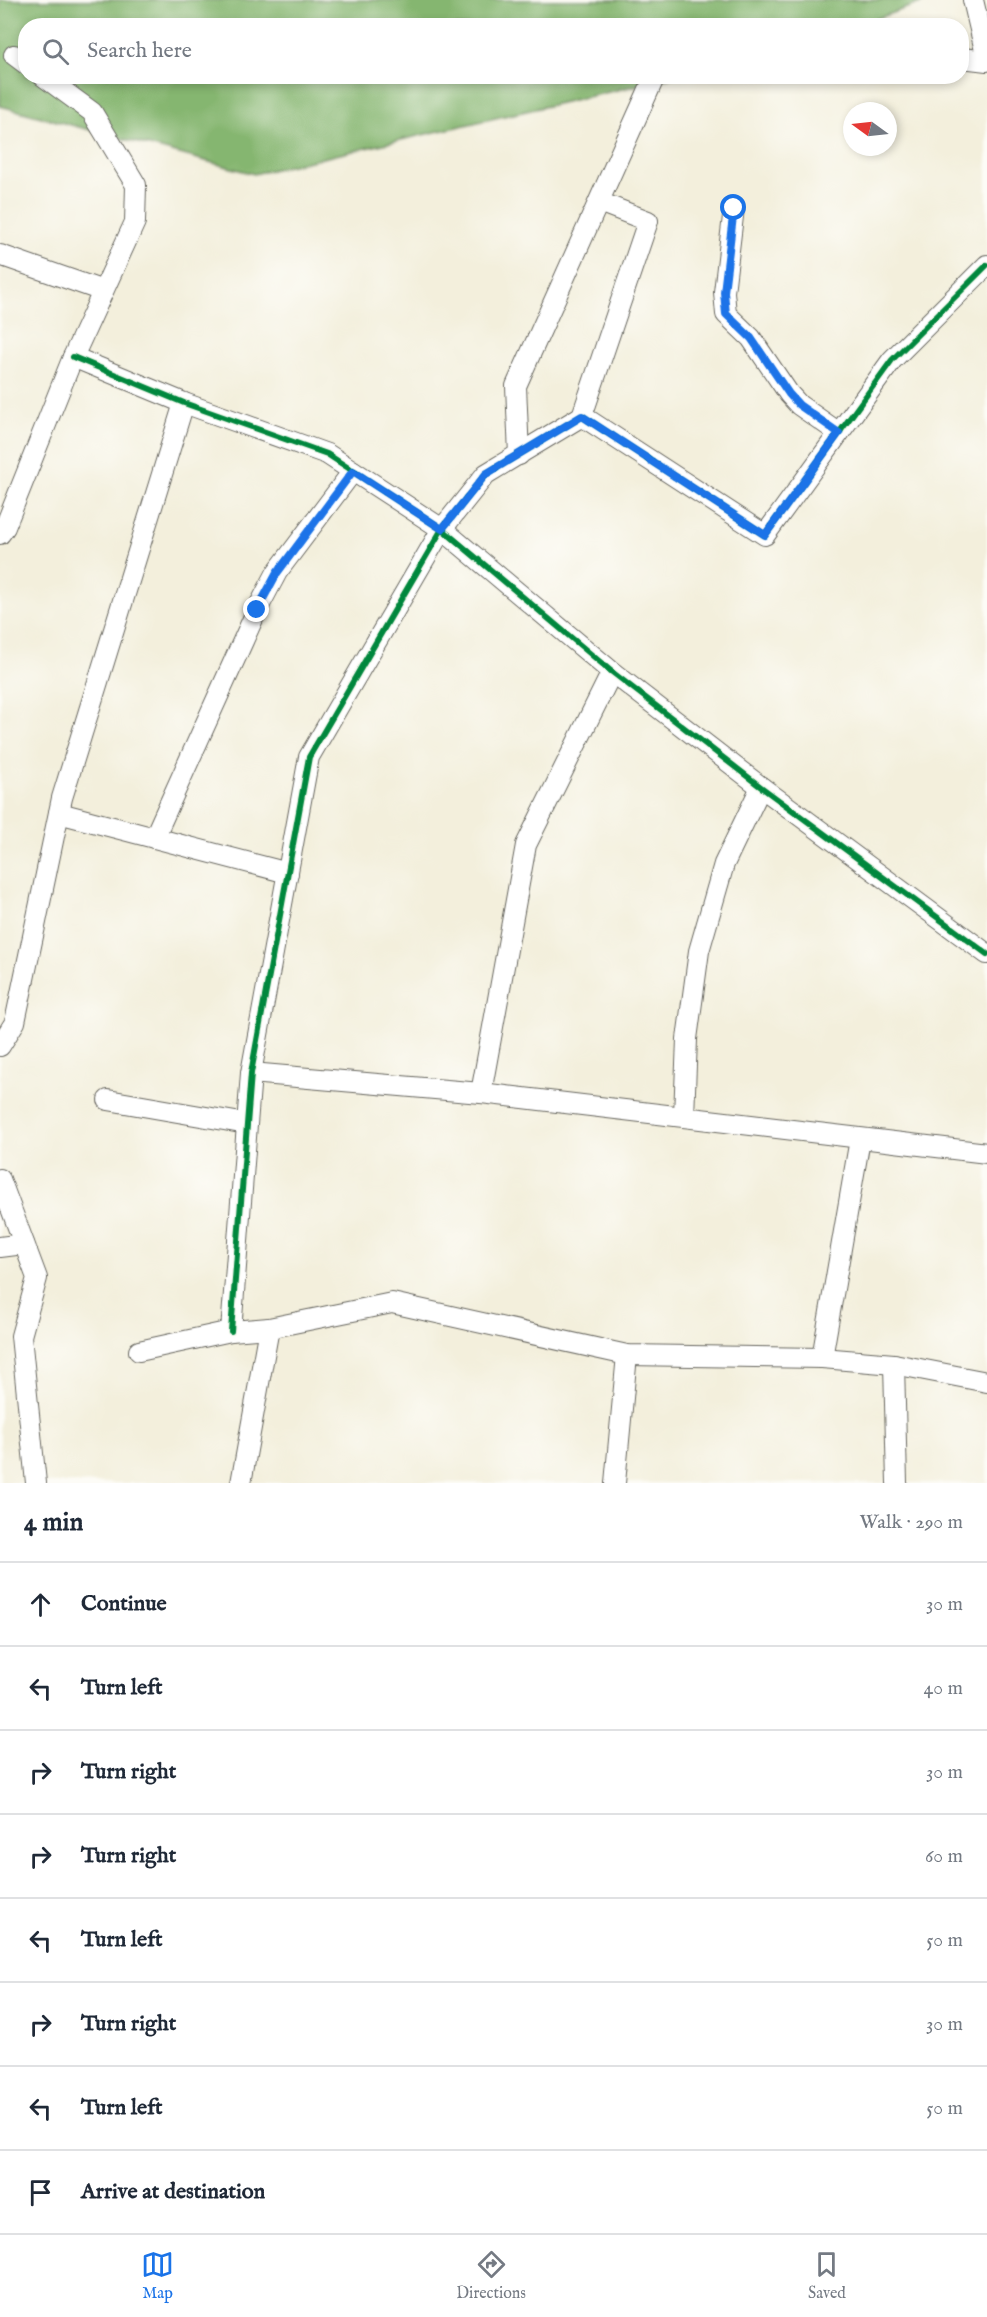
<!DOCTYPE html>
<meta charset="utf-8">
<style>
:root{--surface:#fff;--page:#f2f2f3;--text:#1f2937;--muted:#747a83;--line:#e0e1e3;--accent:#1a73e8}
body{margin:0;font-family:"IM FELL English",serif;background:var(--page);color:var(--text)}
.compass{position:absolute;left:843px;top:102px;width:54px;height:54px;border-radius:50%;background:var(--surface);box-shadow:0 3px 9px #0003;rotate:285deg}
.stop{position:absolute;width:18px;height:18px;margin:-14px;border:4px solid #1a73e8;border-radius:50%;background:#fff}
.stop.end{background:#1a73e8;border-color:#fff;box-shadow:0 2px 6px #0008}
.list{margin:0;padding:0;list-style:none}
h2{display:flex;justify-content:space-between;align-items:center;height:78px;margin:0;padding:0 24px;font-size:26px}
h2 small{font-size:20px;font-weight:400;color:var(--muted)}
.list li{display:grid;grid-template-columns:39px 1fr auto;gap:18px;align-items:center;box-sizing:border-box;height:84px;padding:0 24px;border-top:2px solid var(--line)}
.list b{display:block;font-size:22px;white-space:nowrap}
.list em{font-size:20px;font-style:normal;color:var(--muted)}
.icon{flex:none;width:33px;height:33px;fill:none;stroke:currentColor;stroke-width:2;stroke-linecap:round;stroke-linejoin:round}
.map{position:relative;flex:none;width:987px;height:1483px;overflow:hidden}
.search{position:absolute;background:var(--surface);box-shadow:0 3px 9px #0003;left:18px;right:18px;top:18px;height:66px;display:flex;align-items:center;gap:15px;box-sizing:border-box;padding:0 21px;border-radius:24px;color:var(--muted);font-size:22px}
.sheet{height:750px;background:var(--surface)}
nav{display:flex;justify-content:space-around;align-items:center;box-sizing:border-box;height:84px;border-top:2px solid var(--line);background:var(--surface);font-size:16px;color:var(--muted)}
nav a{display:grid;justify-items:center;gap:3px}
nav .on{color:var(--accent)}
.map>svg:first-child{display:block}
.forest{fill:#85b670;stroke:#506946;stroke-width:1.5}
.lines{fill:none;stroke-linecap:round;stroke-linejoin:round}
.street-casing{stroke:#67665f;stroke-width:22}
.street{stroke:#fff;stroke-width:20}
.cycleway-casing{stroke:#fdfcf7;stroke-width:10}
.cycleway{stroke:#00873e;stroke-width:6}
.route{stroke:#1a73e8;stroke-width:8}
</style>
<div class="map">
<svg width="987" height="1483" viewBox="0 0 987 1483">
<rect width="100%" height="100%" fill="#fdfcf7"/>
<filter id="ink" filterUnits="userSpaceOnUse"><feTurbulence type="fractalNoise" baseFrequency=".0167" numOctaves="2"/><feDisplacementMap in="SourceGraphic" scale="12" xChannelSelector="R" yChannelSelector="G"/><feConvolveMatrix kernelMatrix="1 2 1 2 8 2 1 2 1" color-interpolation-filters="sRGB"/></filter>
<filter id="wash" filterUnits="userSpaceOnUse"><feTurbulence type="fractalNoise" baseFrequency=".008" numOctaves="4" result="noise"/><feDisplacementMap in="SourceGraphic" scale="24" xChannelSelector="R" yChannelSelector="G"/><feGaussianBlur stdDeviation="1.35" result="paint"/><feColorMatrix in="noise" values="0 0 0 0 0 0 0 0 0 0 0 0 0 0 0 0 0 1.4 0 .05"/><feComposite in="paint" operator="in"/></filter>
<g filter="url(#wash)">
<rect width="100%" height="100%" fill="#f3efdc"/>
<polygon class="forest" points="0,0 929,0 856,26 26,26 26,76 673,77 254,174 0,106"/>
</g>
<g filter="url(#ink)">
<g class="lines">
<g class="street-casing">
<g id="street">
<polyline points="973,0 987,59"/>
<polyline points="14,55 26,64"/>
<polyline points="962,58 987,61"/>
<polyline points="734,208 724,292 726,314 751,338 789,394 799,405 839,433"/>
<polyline points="0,255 103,291"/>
<polyline points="73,357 184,403 327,454 442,529 612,672 761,787 987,954"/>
<polyline points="582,416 648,221 599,202"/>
<polyline points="519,455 516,386 655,76"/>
<polyline points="0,534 5,527 73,357 135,222 136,185 92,112 43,76"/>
<polyline points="59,813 288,873"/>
<polyline points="154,838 257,610 277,572 353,471"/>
<polyline points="0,1046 15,1022 62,798 184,403"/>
<polyline points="251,1073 481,1093 987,1153"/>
<polyline points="481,1093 526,845 612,672"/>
<polyline points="108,1100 247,1124"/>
<polyline points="684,1116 687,1039 699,951 724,864 761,787"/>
<polyline points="0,1179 37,1278 21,1336 36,1483"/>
<polyline points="0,1247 24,1244"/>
<polyline points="231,1331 251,1073 309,757 442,529 486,474 582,416 765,535 892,360 987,265"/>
<polyline points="139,1351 231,1331 269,1328 392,1303 627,1355 822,1358 894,1364 987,1382"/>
<polyline points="822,1358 860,1139"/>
<polyline points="894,1364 897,1483"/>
<polyline points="241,1483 269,1328"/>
<polyline points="615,1483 627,1355"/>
</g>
</g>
<use href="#street" class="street"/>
<g class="cycleway-casing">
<g id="cycleway">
<polyline points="73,357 184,403 327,454 442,529 612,672 761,787 987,954"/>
<polyline points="231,1331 251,1073 309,757 442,529 486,474 582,416 765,535 892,360 987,265"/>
</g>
</g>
<use href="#cycleway" class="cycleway"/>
</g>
</g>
<g class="lines" filter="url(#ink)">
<polyline class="route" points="257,610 277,573 353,471 442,529 486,474 582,416 765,535 839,433 799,405 789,394 751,338 726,314 724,292 734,208"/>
</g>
</svg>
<svg class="compass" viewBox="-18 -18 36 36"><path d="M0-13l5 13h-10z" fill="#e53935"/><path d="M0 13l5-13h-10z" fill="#747a83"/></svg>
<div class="stop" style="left:734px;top:208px"></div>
<div class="stop end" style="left:257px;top:610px"></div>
<div class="search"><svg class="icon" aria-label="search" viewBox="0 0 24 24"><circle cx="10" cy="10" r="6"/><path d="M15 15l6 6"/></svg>Search here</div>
</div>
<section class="sheet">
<h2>4 min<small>Walk · 290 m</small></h2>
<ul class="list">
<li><svg class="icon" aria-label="ahead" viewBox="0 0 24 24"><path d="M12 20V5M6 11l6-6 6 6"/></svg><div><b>Continue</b></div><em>30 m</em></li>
<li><svg class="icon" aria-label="left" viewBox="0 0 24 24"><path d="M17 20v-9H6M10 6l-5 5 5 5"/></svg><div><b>Turn left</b></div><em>40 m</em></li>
<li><svg class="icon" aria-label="right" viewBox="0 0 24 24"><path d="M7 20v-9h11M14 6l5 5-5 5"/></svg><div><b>Turn right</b></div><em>30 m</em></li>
<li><svg class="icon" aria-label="right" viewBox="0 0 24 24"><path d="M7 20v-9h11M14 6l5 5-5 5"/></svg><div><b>Turn right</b></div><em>60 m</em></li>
<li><svg class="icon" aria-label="left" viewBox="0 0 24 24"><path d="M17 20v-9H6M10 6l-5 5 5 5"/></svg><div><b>Turn left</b></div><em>50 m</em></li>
<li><svg class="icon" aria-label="right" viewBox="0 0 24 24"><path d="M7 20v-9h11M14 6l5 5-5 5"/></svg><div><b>Turn right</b></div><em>30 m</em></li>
<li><svg class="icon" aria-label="left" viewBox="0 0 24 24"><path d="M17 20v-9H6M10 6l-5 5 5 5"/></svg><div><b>Turn left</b></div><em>50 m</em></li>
<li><svg class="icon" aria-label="arrive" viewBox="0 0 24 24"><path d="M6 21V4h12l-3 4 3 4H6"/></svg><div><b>Arrive at destination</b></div></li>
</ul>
</section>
<nav>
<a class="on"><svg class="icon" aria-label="map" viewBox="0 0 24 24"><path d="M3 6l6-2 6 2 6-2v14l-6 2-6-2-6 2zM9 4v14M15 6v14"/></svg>Map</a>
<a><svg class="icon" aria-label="directions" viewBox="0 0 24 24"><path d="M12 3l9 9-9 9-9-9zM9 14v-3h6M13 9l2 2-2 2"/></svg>Directions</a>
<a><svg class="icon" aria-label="saved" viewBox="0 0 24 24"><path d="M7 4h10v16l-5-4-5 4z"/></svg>Saved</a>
</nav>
